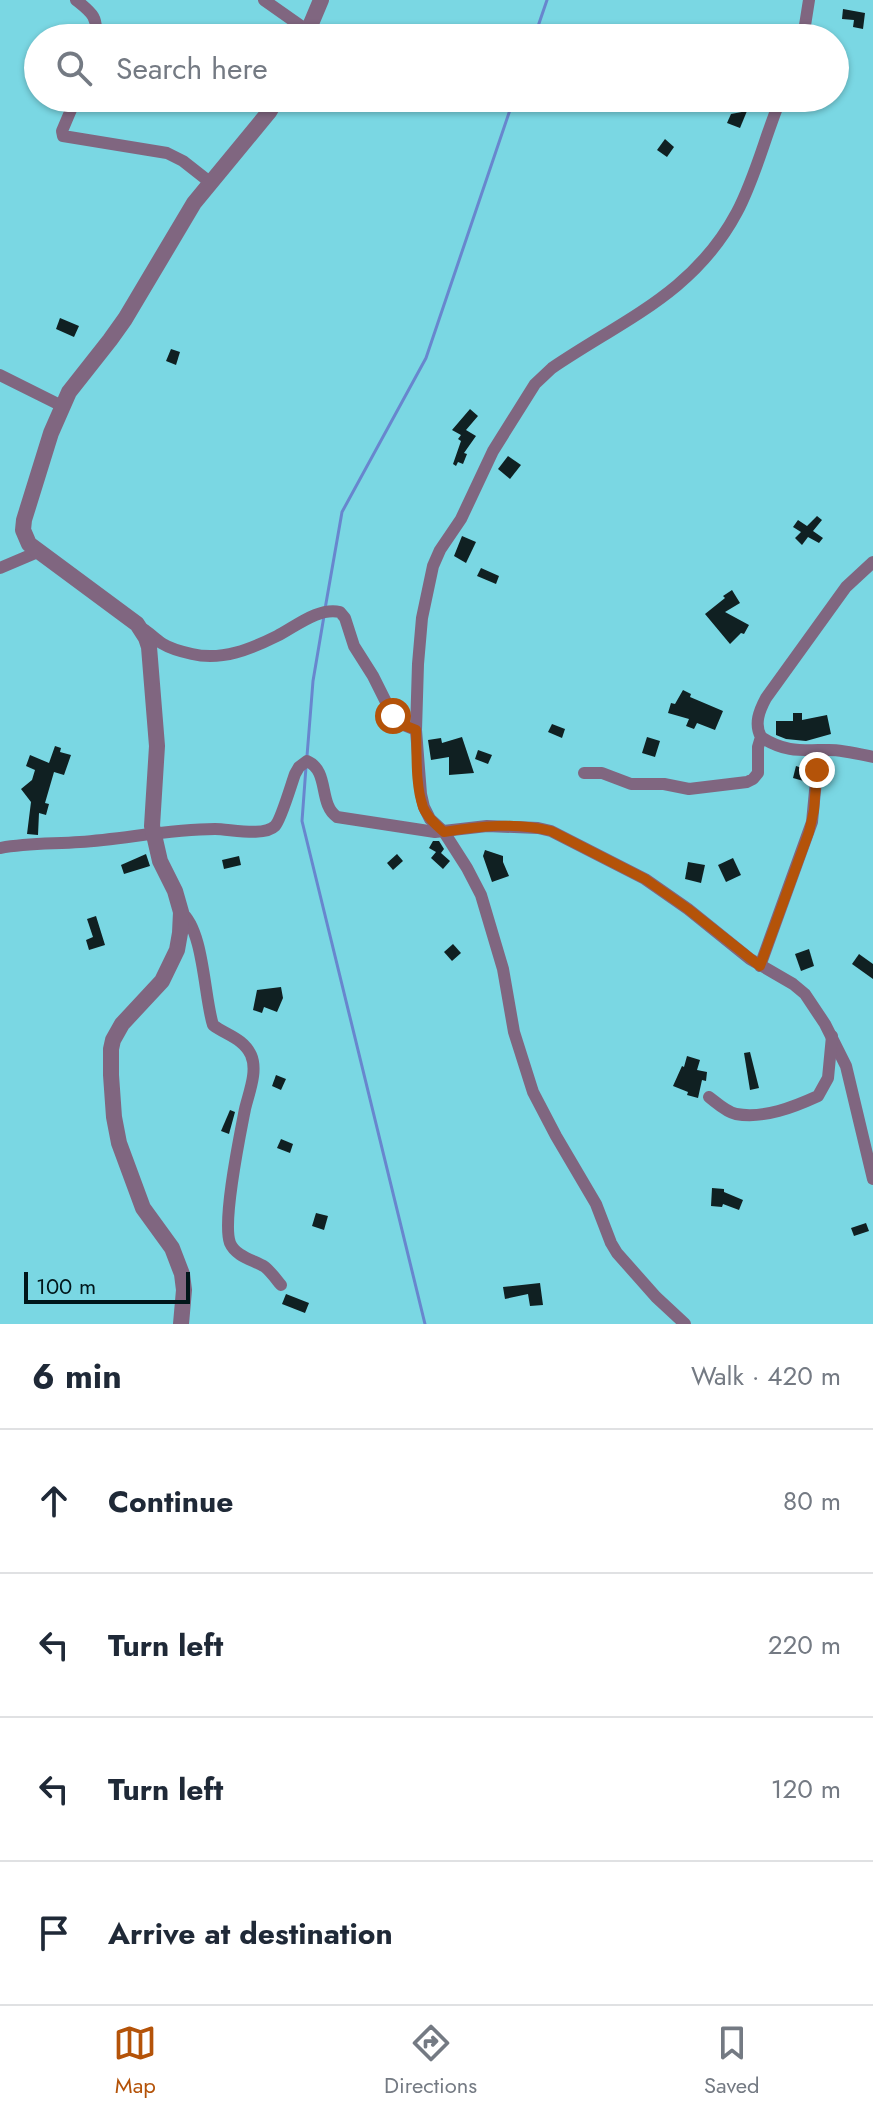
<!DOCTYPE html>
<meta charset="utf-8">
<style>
:root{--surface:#fff;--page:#f6f6f7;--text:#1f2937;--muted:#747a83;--line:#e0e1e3;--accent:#b45309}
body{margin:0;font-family:Jost,sans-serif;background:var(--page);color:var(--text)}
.scale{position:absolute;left:24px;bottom:20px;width:166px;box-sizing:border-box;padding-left:8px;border:4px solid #00161a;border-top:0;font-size:22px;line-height:28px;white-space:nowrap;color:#00161a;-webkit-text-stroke:6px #7ad7e3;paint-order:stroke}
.stop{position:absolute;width:24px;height:24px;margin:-18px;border:6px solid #b45309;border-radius:50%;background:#fff}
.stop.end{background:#b45309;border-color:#fff;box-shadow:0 2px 8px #0008}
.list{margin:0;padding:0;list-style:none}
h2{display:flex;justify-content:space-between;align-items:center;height:104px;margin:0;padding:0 32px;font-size:34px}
h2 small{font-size:26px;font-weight:400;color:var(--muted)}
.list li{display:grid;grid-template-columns:52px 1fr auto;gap:24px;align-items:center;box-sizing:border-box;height:144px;padding:0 32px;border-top:2px solid var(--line)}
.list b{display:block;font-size:30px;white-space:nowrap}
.list em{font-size:26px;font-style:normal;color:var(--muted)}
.icon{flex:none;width:44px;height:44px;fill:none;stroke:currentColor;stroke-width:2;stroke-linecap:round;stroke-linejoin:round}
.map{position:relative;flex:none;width:873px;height:1324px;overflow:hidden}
.search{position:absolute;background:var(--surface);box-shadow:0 2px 6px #0004;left:24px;right:24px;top:24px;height:88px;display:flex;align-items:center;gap:20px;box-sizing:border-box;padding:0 28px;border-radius:44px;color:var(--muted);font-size:30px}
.sheet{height:680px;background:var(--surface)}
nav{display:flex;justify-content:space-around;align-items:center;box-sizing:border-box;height:112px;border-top:2px solid var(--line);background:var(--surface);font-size:22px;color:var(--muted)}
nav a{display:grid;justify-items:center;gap:4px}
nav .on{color:var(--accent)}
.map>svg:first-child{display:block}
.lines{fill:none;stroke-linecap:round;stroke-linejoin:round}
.stream{stroke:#6886ce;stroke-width:3}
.building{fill:#102022}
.minor{stroke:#806680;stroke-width:12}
.tertiary{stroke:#806680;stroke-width:16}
.route{stroke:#b45309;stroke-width:10}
</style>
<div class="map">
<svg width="873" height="1324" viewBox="0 0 873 1324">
<rect width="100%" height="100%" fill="#7ad7e3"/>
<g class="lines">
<g class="stream">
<polyline points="534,38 547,0"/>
<polyline points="325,609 342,512 426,358 514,98"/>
<polyline points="307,756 313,681 324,616"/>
<polyline points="306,767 302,821 425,1324"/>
</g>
</g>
<g class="building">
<polygon points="843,9 865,13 863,29 853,27 854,20 842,19"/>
<polygon points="180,24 190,27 187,38 177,38"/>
<polygon points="747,111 740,128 727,123 731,114"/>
<polygon points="665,139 674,147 667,157 657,150"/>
<polygon points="60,318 79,326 74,337 56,329"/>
<polygon points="171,349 180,352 176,365 166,361"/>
<polygon points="470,409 478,416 466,430 476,436 464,453 467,454 463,464 458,462 456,466 453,464 461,441 458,439 461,435 452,430"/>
<polygon points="508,456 521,465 510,479 498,469"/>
<polygon points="817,516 822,520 813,531 823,538 819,543 808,537 802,545 795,538 801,532 793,527 798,520 807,526"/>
<polygon points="462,536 476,542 466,563 454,556"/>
<polygon points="481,568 499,576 496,584 477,576"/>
<polygon points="732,590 740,603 725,612 749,625 744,634 741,633 730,644 705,614 725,598 723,596"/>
<polygon points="683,690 691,694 690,697 723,711 715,730 697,723 694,729 686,726 689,719 668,713 671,703 675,704"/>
<polygon points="793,713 802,713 802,720 827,715 831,734 806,741 786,739 776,735 776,721 793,721"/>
<polygon points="552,724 565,729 562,738 548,732"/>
<polygon points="462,737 474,773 449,775 449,757 431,760 428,740 441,738 442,743"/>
<polygon points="647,737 660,741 655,757 642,753"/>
<polygon points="55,746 61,748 60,752 71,755 64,775 54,772 45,803 49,804 46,815 39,813 38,835 27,834 31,802 21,789 32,780 35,770 26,766 30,755 49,763"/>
<polygon points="478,750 492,755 488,764 475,759"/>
<polygon points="796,766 808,770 807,782 793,778"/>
<polygon points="433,841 439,841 444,849 441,853 450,861 443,869 431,858 436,852 429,848"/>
<polygon points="485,850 503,856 503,862 509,876 492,882 483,856"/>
<polygon points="146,854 150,866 124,874 121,865"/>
<polygon points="397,854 403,861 393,870 387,863"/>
<polygon points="239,856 241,865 224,869 222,860"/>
<polygon points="733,858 741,875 726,882 718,865"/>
<polygon points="688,862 705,865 701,883 685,879"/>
<polygon points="96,916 105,945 89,950 86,940 93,937 87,919"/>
<polygon points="453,944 461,953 452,961 444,952"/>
<polygon points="809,949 814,966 801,971 795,954"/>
<polygon points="859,954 873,964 873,979 852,964"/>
<polygon points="281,987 283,998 277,1012 264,1007 262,1013 253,1010 257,990"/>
<polygon points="750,1052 759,1088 750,1090 744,1053"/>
<polygon points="687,1056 700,1060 697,1070 707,1072 706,1081 702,1080 698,1098 687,1095 688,1092 673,1086 682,1066 684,1067"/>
<polygon points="276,1075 286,1079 281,1090 272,1086"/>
<polygon points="230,1110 235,1112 229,1134 221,1131"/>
<polygon points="281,1139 293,1144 290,1153 277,1148"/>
<polygon points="712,1188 724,1189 724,1192 743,1200 739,1210 723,1204 722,1207 711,1206"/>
<polygon points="316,1213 328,1216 324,1230 312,1226"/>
<polygon points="866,1223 869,1231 854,1236 851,1228"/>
<polygon points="540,1283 543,1305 530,1306 528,1294 505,1299 503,1287"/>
<polygon points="286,1294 309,1303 305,1313 282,1304"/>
</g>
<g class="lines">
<g class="minor">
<path d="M 76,0 C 91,12 99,17 95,38"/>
<polyline points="264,0 308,31"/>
<polyline points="803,38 809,0"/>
<polyline points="76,98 62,131 63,136 167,153 183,161 211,183"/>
<polyline points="0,375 62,406"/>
<polyline points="0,568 40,551"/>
<path d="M 143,629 C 150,633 155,639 163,644 C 171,649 183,652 192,654 C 222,661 251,649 277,636 C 295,627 318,607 340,612 L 345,618 L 354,646 L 373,676 L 393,716 L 401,724 L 416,730"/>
<path d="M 761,737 C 786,753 802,750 829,750 C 843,750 859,754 873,757"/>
<path d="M 584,773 L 602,773 L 631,784 L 664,784 L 689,789 L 747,782 L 753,779 L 758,773 L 758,747 L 761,737 C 754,724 759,711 766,698 L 846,587 L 873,562"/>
<path d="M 0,848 C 27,843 53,844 80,842 C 125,839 169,829 215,829 C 230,829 264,837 275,826 C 281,820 291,785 295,774 L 299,767 L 307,761 C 330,771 318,804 337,817 L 435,832 L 487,826 L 538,828 L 551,831 L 645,879 L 688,909 L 750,959 L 793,984 L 805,994 L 825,1024 L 846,1066 L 873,1179"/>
<path d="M 181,912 C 204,930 204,997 213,1025 C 226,1035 243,1038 251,1055 C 258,1071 249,1092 245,1109 C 240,1135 222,1221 230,1243 C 236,1257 254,1260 265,1267 C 271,1272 276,1279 281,1285"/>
<polyline points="760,966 812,822 817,770 815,752"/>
<path d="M 709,1097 C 717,1103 726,1112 736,1114 C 764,1119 794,1107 818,1096 L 828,1078 L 832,1036"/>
<path d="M 685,1324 L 656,1297 L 617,1253 L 611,1243 L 596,1204 L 556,1136 L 533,1092 L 514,1032 L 503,969 L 481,895 L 467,868 L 444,832 L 430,819 L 424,807 L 421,794 L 416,730 L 418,664 L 422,618 L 433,566 L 440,550 L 461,519 L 493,451 L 535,384 L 552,368 C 624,319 694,293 737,212 C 756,176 765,136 781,98"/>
</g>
<g class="tertiary">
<polyline points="305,38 321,0"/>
<polyline points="181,1324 184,1290 182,1274 172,1248 143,1208 119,1143 114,1117 111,1075 111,1049 113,1040 122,1024 162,981 177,950 180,933 181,912 175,891 160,861 152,826 157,746 149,647 146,638 137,624 29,544 23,530 24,520 51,433 69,392 110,340 125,319 194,203 269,112 277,98"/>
</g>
</g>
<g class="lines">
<path class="route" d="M 393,716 L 401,724 L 416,730 C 417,754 415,784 423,807 C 427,817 436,825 444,832 C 479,826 516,822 551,831 L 645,879 L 688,909 L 760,966 L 809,832 L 814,810 L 817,770"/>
</g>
</svg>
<div class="scale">100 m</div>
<div class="stop" style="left:393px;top:716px"></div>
<div class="stop end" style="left:817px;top:770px"></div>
<div class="search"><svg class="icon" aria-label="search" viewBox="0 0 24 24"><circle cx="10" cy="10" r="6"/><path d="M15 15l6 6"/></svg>Search here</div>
</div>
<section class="sheet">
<h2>6 min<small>Walk · 420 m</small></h2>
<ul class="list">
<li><svg class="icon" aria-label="ahead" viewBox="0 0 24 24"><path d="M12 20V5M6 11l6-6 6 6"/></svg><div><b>Continue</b></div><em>80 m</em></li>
<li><svg class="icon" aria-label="left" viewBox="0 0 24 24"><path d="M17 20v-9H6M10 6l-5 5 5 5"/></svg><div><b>Turn left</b></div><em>220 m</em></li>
<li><svg class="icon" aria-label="left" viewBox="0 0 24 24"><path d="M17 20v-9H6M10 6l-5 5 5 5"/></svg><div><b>Turn left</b></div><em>120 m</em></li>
<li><svg class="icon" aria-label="arrive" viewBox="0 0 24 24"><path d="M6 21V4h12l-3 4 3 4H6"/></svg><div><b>Arrive at destination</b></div></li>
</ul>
</section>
<nav>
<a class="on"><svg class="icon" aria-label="map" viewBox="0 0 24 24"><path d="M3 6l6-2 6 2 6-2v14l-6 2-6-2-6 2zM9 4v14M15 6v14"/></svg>Map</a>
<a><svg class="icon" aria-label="directions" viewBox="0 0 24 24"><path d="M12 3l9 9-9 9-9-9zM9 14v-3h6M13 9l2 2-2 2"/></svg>Directions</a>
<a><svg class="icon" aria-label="saved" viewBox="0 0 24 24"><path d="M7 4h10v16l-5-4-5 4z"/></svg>Saved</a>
</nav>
